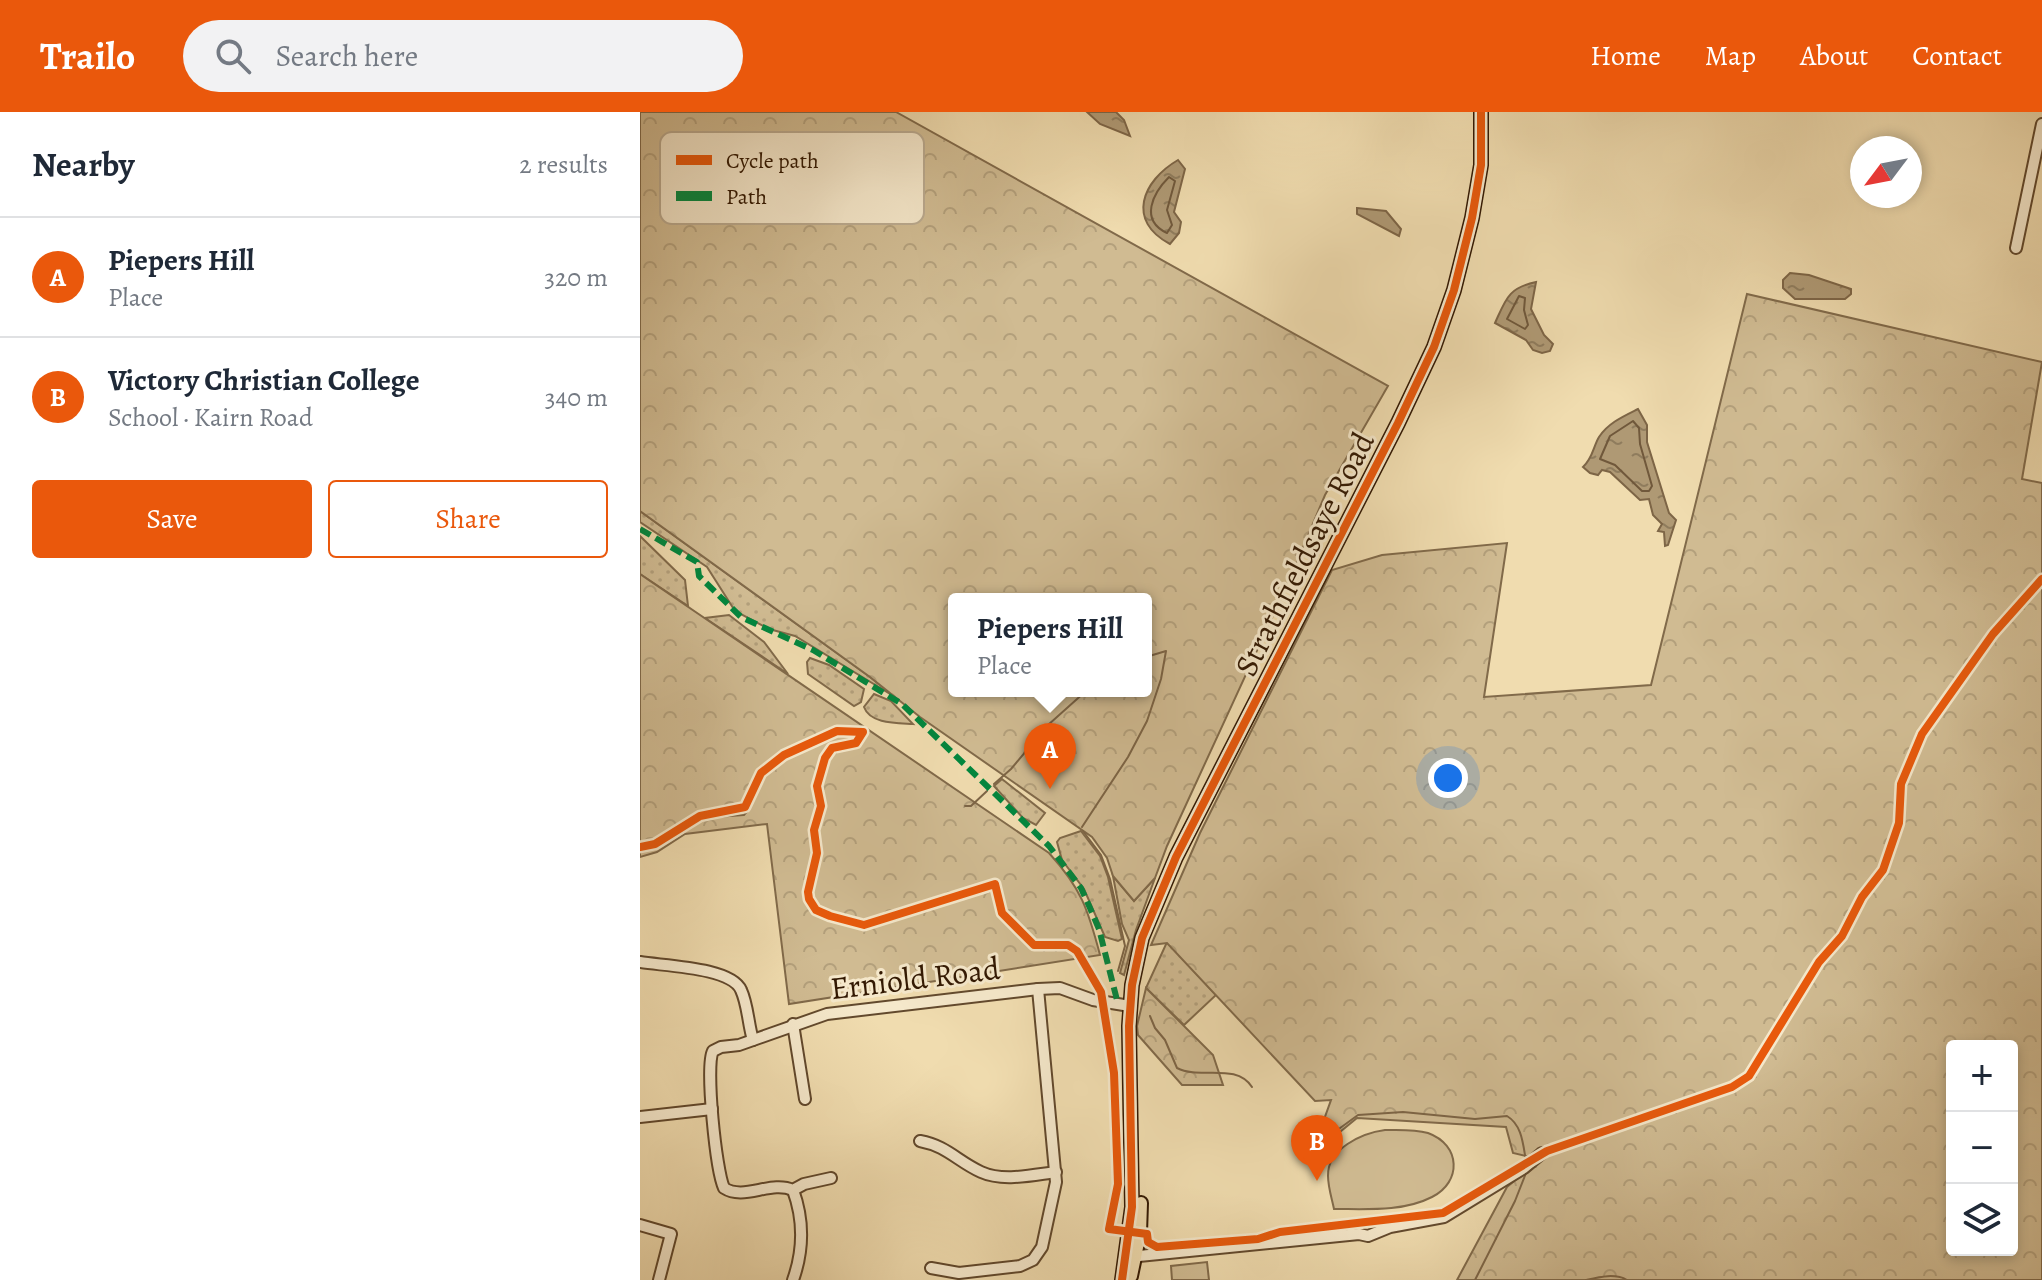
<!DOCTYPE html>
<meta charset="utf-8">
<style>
:root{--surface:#fff;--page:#f2f2f3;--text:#1f2937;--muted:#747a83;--line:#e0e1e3;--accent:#ea580c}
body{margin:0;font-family:Alegreya,serif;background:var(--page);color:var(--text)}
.controls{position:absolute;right:24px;bottom:24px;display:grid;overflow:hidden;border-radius:8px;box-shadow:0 4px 12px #0003}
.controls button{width:72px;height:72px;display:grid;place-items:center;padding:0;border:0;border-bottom:2px solid var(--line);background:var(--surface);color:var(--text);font:40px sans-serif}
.compass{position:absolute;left:1210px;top:24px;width:72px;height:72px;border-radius:50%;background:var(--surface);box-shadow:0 4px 12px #0003;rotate:238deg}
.you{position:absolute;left:808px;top:666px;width:28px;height:28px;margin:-20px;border:6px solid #fff;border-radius:50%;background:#1a73e8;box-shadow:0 0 0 12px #1a73e833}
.badge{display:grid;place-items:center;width:52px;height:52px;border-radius:50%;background:var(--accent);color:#fff;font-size:26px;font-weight:700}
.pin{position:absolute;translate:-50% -66px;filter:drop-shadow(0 2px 4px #0008)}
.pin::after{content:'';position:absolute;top:42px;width:28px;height:24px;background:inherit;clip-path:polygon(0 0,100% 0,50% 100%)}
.popup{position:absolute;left:308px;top:481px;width:204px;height:104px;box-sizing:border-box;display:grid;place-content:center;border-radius:8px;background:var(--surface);filter:drop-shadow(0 2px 6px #0005);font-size:26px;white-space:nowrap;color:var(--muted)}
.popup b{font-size:30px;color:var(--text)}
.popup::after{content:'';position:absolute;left:50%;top:100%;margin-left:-16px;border:16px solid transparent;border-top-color:var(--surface)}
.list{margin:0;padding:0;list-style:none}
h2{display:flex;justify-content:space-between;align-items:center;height:104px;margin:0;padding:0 32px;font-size:34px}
h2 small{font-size:26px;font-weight:400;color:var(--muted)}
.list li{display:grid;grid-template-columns:52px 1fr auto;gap:24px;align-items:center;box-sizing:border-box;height:120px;padding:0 32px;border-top:2px solid var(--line)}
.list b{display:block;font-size:30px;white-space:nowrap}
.list p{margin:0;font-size:26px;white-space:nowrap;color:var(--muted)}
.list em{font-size:26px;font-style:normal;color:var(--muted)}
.actions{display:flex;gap:16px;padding:24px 32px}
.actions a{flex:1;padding:18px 0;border:2px solid var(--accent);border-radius:8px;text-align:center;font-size:28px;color:var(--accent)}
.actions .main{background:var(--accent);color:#fff}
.icon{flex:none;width:44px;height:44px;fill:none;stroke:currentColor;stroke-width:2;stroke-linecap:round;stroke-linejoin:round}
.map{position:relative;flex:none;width:1402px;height:1168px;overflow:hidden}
header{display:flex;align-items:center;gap:48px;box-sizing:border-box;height:112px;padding:0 40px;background:var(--accent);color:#fff}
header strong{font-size:38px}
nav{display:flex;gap:44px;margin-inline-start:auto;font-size:28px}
.search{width:560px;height:72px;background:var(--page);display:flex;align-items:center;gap:20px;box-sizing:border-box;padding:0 28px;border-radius:44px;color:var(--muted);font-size:30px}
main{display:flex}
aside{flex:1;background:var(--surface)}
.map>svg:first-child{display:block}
.grass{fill:url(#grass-dots);stroke:#816a4a;stroke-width:2}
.forest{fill:url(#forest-crowns);stroke:#816a4a;stroke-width:2;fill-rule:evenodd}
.pitch{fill:#d0bb92;stroke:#816a4a;stroke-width:2}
.water{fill:url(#water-ripples);stroke:#7d6546;stroke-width:2}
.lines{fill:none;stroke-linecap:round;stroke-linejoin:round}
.shore{stroke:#70583b;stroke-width:2}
.stream{stroke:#7d6546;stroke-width:2}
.minor-casing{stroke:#62492d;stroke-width:14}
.major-casing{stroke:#321802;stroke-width:16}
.minor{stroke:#f5e8cb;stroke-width:10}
.major{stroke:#f0dcaf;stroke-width:12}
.quiet{stroke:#00873e;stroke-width:6;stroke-dasharray:12 6;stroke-linecap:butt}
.cycleway-casing{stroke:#f5e8cb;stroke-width:13}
.cycleway{stroke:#e8590c;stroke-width:8}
.labels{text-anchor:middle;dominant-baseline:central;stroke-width:6;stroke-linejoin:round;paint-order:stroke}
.street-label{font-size:32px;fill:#321802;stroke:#f5e8cb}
.key{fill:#f5e8cb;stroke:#baaa8f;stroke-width:2}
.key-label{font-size:22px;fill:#321802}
</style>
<header>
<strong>Trailo</strong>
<div class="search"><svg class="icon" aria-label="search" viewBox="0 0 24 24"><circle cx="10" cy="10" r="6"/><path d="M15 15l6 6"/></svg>Search here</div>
<nav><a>Home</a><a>Map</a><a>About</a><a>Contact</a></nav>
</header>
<main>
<aside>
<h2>Nearby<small>2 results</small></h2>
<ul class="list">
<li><span class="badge">A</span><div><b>Piepers Hill</b><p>Place</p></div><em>320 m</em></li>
<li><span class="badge">B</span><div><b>Victory Christian College</b><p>School · Kairn Road</p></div><em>340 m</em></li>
</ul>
<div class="actions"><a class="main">Save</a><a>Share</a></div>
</aside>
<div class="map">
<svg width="1402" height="1168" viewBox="0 0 1402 1168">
<defs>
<pattern id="grass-dots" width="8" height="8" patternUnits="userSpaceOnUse" patternTransform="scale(2)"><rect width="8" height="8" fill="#d0bb92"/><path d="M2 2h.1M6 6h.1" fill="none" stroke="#b3a07c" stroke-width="1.8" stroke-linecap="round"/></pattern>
<pattern id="forest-crowns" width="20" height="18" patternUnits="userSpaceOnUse" patternTransform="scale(2)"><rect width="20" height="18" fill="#d0bb92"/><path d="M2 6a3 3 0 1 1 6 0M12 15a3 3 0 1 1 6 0" fill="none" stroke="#b3a07c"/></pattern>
<pattern id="water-ripples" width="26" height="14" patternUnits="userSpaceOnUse" patternTransform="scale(2)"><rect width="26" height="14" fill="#af9974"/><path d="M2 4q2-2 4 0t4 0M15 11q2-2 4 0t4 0" fill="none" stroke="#8f7c5d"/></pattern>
</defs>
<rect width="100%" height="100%" fill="#f0dcaf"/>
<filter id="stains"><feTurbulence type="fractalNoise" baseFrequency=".0025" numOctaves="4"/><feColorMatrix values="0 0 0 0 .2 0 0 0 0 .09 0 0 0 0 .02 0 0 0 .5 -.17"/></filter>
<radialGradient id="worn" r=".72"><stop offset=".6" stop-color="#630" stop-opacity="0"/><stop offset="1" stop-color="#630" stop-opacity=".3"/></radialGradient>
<g class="grass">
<polygon points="0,399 230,565 255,585 155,524 129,517 95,499 67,455 0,410"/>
<polygon points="0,424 45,468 48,494 0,462"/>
<polygon points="89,503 124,530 148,562 65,506"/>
<polygon points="170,546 189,553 224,577 221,590 214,594 168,562 167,550"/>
<path d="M 234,582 L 251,589 L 273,612 C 257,611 230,612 224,595 Z"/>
<polygon points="362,667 405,701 396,713 383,706 354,674"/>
<polygon points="441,719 460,744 468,765 482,827 478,829 465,825 444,777 422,748 417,730 420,726"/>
<polygon points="473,764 494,789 515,766 496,818 484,863 480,861 489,828 482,812"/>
<polygon points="527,830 576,883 544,913 506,876"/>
</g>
<g class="forest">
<path d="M 0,0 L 256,0 L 748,274 L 685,383 L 648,471 L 527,734 L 515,766 L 494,789 L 473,764 L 467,746 L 452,725 L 280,605 L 230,565 L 0,399 ZM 314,487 L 506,487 L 506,579 L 314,579 Z"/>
<path d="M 1107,182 L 1402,250 L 1382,367 L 1402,371 L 1402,1168 L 817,1168 L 867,1075 L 891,1055 L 895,1046 L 873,1041 L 866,1015 L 717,1006 L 690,1028 L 682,1031 L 677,1027 L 691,988 L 675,989 L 527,831 L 511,833 L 560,721 L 692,458 L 742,443 L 867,431 L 844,585 L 1011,573 ZM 1312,934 L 1372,934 L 1372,1138 L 1312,1138 Z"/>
<path d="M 0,462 L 409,741 C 441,776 448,797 460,843 L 149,892 L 127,712 L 45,722 L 17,740 L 0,745 Z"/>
<polygon points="506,876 573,943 583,973 542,973 498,923 497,914"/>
</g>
<g class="pitch">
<path d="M 745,1018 C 759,1018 774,1017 788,1021 C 821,1033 822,1070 792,1085 C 763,1100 726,1097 694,1097 C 692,1087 688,1075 688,1064 C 687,1037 722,1021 745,1018 Z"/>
<polygon points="567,1150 569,1168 532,1168 531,1154"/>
</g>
<g class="water">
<polygon points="447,0 476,0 484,8 490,24 460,12"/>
<path d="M 538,48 L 545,57 L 534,100 L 541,110 L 539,121 L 530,132 C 486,109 502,69 538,48 Z"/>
<polygon points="717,96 746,99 761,117 759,124 717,102"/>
<polygon points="1150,161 1169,163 1211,177 1211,182 1205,187 1155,187 1143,176 1143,168"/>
<path d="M 896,170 L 891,197 L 904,223 L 913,232 L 910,239 L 902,241 L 893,238 L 886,228 L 855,211 C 866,187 868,176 896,170 Z"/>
<path d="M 998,297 L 1007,313 L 1007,330 L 1029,401 L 1036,408 L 1028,433 L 1025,434 L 1024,420 L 1018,419 L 1022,412 L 1013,403 L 1009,387 L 1000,388 L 970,360 L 962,358 L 958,363 L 950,361 L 943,355 C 953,346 953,335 959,325 C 968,311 984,304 998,297 Z"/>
</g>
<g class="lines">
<g class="shore">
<path d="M 529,65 L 535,69 L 527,98 L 532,113 L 527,121 C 499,108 513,81 529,65 Z"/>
<polygon points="879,184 885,186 884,198 888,213 885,217 867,207"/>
<polygon points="993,309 999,316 1000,332 1012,374 1009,379 1002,379 975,353 960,347 970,324"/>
</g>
<g class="stream">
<polyline points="354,672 371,657 408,613 446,579"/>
<polyline points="325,694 331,694 347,679"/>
<polyline points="442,715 488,645 507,609 521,567 526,539 506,545"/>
<polyline points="443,719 461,743 470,767 485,834 478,859"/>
<path d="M 0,737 L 14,735 L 61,706 L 104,703 C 116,692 114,675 124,663 C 137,648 183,621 203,622 C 210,622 216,626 221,629"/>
<path d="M 510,904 L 515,916 L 525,928 L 537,956 C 560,968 596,950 612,975"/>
<path d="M 685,1027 L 718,1003 L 763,1000 L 835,1007 L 867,1004 C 882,1013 883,1032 886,1049"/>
<polyline points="835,1168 875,1089 886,1061"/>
<path d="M 946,1168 C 959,1165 975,1161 987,1168"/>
</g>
<g class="minor-casing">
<g id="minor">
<polyline points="1376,136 1402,12"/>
<path d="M 0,850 C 23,854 91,855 101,878 C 108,893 108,912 113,928"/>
<polyline points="153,912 165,987"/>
<polyline points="0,1005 72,997"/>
<path d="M 280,1029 C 307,1034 317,1049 341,1060 C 363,1070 392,1063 416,1060"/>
<path d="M 191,1066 L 164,1072 L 153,1078 C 131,1068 104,1089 84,1076 C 76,1059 65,953 73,939 L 81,935 L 99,933 L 187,902 L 398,877 L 420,876 L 453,888 L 490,894"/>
<path d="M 153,1078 C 164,1108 164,1137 153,1168"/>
<polyline points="0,1113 31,1122 19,1168"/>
<polyline points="489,1145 719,1122 728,1124 750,1115 804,1105 884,1056 902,1041"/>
<polyline points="291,1156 319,1161 380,1154 393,1148 402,1135 416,1070 398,877"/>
</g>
</g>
<g class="major-casing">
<g id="major">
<polyline points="491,1164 500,1121 501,1091"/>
<polyline points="482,1168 492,1095 489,914 492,873 502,826 536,745 758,311 794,235 814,178 832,106 841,53 841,0"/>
</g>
</g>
<use href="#minor" class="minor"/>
<use href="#major" class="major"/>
<polyline class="quiet" points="0,417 57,450 59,464 101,505 173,538 262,592 409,734 441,776 450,796 459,817 478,892"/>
<g class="cycleway-casing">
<g id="cycleway">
<polyline points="0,735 15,732 60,704 105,695 121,661 144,643 197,619 223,620 216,631 192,636 185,646 177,674 181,694 174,718 177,741 168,780 169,787 176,798 190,804 224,813 355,772 362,801 394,833 428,833 437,839 461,880 474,961 478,1072 469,1117 507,1122 508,1130 517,1135 618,1127 640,1120 803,1101 907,1039 1092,975 1109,964 1179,850 1202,824 1222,785 1243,758 1259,711 1261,672 1282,622 1353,522 1402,467"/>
<polyline points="482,1168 492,1095 489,914 492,873 502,826 536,745 758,311 794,235 814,178 832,106 841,53 841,0"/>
</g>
</g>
<use href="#cycleway" class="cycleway"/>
</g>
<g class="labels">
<g class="street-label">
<text transform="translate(664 442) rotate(-63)">Strathfieldsaye Road</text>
<text transform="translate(275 866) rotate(-7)">Erniold Road</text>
</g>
</g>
<rect x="20" y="20" width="264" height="92" rx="12" class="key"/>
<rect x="36" y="43" width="36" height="10" fill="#e8590c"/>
<rect x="36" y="79" width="36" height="10" fill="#00873e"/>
<g class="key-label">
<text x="86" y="56">Cycle path</text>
<text x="86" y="92">Path</text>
</g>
<rect width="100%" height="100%" filter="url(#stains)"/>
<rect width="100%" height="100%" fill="url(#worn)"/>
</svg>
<div class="controls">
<button>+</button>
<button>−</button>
<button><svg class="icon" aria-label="layers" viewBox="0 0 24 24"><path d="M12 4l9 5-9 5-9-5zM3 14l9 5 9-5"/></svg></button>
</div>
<svg class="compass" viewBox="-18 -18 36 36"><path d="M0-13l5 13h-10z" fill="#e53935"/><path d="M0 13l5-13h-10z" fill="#747a83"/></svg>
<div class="you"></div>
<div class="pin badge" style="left:410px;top:677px">A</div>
<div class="popup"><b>Piepers Hill</b>Place</div>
<div class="pin badge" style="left:677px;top:1069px">B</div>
</div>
</main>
